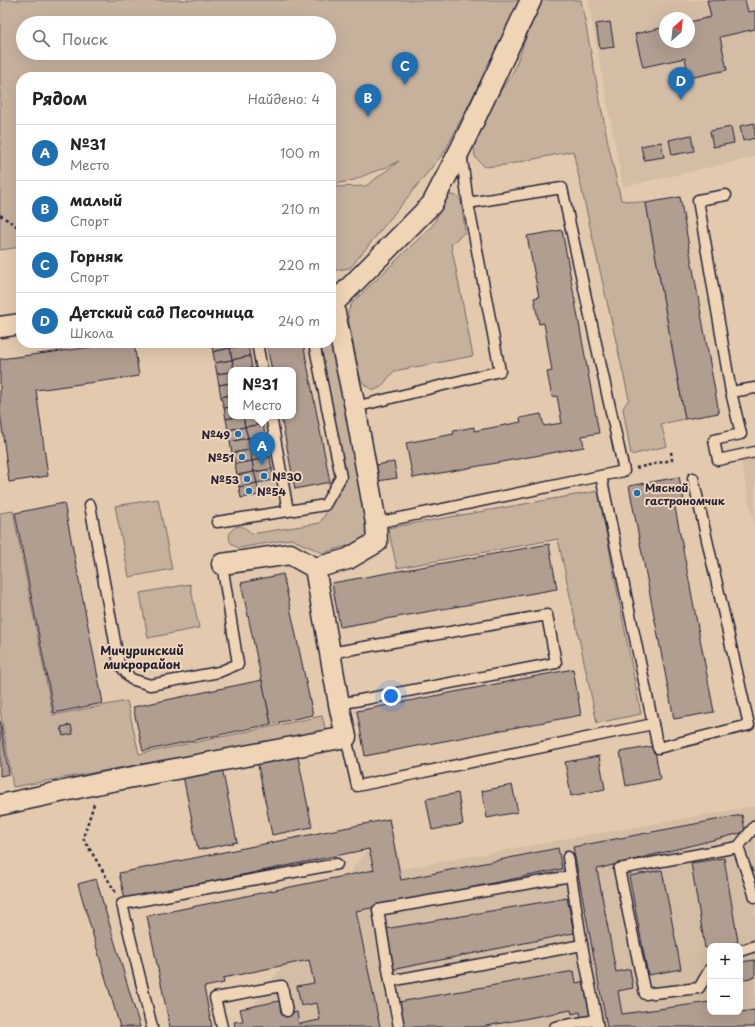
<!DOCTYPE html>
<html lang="ru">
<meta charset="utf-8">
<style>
:root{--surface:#fff;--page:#f6f6f6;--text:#222;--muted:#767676;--line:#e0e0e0;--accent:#1f6fb2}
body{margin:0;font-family:"Playpen Sans",sans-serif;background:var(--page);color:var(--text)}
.controls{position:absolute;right:12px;bottom:12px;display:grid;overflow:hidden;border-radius:8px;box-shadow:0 4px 16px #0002}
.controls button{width:36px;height:36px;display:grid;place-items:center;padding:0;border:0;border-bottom:1px solid var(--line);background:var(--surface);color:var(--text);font:20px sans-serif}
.compass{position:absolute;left:659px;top:12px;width:36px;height:36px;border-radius:50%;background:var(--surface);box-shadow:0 4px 16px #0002;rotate:27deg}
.you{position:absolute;left:391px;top:696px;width:14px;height:14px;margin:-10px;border:3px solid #fff;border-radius:50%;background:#1a73e8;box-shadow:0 0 0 6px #1a73e833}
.badge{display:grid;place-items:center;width:26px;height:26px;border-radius:50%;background:var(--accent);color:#fff;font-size:13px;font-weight:700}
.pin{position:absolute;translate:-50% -33px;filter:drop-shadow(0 1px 2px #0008)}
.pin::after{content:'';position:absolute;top:21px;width:14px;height:12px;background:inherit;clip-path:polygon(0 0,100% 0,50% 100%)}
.popup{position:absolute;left:228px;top:367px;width:68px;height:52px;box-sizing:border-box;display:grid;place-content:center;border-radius:8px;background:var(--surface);filter:drop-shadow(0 1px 3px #0005);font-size:13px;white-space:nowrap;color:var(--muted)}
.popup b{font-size:15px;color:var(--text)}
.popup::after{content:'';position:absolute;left:50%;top:100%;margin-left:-8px;border:8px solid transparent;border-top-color:var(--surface)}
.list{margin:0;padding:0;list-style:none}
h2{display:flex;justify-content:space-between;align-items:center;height:52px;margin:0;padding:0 16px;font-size:17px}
h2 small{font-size:13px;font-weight:400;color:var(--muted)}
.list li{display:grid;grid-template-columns:26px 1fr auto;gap:12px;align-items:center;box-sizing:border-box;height:56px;padding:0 16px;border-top:1px solid var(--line)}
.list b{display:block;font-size:15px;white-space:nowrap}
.list p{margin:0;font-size:13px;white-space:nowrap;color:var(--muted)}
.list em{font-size:13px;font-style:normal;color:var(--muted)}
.icon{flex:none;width:22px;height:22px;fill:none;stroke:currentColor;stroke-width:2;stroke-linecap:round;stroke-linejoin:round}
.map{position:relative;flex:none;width:755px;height:1027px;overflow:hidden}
.search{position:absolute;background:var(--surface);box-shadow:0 4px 16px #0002;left:16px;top:16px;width:320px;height:44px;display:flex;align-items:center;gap:10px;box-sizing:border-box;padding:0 14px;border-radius:22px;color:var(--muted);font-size:15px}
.panel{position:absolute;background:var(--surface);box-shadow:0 4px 16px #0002;left:16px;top:72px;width:320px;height:276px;border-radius:16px}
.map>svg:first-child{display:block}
.built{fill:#d4bda5;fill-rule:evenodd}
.green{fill:#c6b19d;stroke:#746a6c;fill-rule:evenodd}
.building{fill:#b09e90;stroke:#22223b}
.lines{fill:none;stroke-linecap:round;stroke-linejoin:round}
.lane-casing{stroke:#22223b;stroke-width:13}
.street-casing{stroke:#22223b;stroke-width:23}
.path{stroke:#22223b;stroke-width:2.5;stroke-dasharray:3 3;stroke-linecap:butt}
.lane{stroke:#efd5b6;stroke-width:10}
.street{stroke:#efd5b6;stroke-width:20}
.poi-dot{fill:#1f6fb2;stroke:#efd5b6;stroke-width:1.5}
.labels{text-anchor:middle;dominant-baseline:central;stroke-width:4;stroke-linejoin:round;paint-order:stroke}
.poi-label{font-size:11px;font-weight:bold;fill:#22223b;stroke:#efd5b6;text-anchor:end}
.neighbourhood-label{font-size:12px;font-weight:bold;fill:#22223b;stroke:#efd5b6}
</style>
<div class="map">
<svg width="755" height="1027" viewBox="0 0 755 1027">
<rect width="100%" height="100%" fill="#e3caae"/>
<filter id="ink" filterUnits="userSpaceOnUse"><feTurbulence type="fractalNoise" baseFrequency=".025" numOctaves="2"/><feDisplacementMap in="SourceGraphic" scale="8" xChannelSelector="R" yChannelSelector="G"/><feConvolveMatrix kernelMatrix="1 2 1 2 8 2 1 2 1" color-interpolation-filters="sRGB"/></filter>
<g filter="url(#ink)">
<g class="built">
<path d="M 588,0 L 755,0 L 755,157 L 623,187 ZM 665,18 L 689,18 L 689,42 L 665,42 Z"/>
<polygon points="755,446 755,529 738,449"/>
<polygon points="274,480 276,491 259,495 257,483"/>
<path d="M 755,806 L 755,1027 L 238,1027 L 390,817 L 401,869 L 565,839 ZM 710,946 L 740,946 L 740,1012 L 710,1012 Z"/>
</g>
<g class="green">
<path d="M 0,0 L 522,0 L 445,151 L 350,268 L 331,271 L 331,187 L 366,186 L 399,161 L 387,167 L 370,173 L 354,180 L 331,185 L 331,77 L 21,77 L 21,247 L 0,250 ZM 23,23 L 329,23 L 329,53 L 23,53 Z"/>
<polygon points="540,0 581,0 608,143 621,200 646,203 685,419 661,424 667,446 631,455 623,408 629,399 573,151 505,165 485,167 475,157 473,135 514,70"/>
<path d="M 451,195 L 456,196 L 461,200 L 465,232 L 451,244 L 473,356 L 394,371 L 381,387 L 375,390 C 366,387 365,386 360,378 L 349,323 L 348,312 L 352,303 L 433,225 L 447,196 Z"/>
<path d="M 331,331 L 368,527 L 366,535 L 360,542 L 323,553 L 291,539 L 239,548 C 217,541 237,513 251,534 L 320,523 L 346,479 L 320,343 L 331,343 Z"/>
<polygon points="598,491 641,714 597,723 558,539 397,568 388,528"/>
<polygon points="158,499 172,569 129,577 115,506"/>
<polygon points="13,511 53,715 127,701 139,754 322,716 326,731 13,787 0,710 0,513"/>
<polygon points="190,584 199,628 148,638 140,593"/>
</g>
<g class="building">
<polygon points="707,0 745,0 748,12 755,11 755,29 720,37 727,70 689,78 685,58 643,67 635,34 665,27 665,42 689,42 689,22 711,17"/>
<polygon points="610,22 614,47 600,49 596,24"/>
<polygon points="755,123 755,138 743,141 740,126"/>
<polygon points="731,127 734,143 713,147 710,131"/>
<polygon points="691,135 694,151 672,155 669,140"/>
<polygon points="661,142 664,157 644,160 641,146"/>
<polygon points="680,197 719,413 685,419 646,203"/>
<polygon points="562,230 599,433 582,436 584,447 413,478 406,443 454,434 453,431 474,427 474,431 521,422 520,418 541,414 544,426 562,423 557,396 552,397 547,372 552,371 544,323 539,324 534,298 539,297 527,236"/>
<polygon points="123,343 134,343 139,376 36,390 48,476 9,482 0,412 0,359"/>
<polygon points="211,343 229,343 230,348 213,352"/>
<polygon points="229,343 247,343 248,345 230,348"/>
<polygon points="266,343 303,343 330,482 295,489 281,416 293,416 293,370 272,370"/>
<polygon points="248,345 250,356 232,360 230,348"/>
<polygon points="230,348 232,360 215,363 213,352"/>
<polygon points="250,356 252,368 234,370 232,360"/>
<polygon points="232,360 234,370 231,370 231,372 217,374 215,363"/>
<polygon points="252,368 252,370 239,370"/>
<polygon points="231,372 231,383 219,385 217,374"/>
<polygon points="231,383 231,395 221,397 219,385"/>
<polygon points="231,395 231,407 224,408 221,397"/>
<polygon points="231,407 231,416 243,416 226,419 224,408"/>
<polygon points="243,416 261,416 263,424 245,427"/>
<polygon points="243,416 245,427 228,430 226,419"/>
<polygon points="263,424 265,435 248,438 245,427"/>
<polygon points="245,427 248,438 230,442 228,430"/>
<polygon points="265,435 267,446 250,450 248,438"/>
<polygon points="248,438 250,450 232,453 230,442"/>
<polygon points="267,446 270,457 252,461 250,450"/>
<polygon points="250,450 252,461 235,464 232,453"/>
<polygon points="270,457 272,469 254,472 252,461"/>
<polygon points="252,461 254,472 237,475 235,464"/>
<polygon points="394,462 397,478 378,481 375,465"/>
<polygon points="272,469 274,480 257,483 254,472"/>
<polygon points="254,472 257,483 239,487 237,475"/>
<polygon points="679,477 684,500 674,502 714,712 674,719 629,486"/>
<polygon points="257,483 259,495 241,498 239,487"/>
<polygon points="64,503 103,703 54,713 15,513"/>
<polygon points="549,544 557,589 340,627 332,583"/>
<polygon points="283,574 313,715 271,724 241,583"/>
<polygon points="573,669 581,715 365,756 357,711"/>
<polygon points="262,680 271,724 143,751 133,707"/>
<polygon points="0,721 9,774 0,776"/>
<polygon points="71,725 73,734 63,736 61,727"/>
<polygon points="654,746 660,779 626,786 620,752"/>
<polygon points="297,752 312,827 272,835 257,760"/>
<polygon points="599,756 605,789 571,796 565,762"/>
<polygon points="222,768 237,842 198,850 183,776"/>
<polygon points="512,785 518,812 487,818 482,791"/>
<polygon points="458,793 463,824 432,830 426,799"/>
<polygon points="742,815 745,832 597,869 616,972 630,969 633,988 618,991 622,1014 710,1002 710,1012 733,1012 733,1013 755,1010 755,1027 607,1027 573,847"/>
<polygon points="389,819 401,880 558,848 562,869 356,911 380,1027 235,1027 234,1022 243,1021 240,1009 279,1001 282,1015 297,1012 299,1024 320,1020 317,1003 301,1006 297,986 314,983 309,960 223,978 224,983 204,987 212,1027 170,1027 147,916 374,870 369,849 125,899 119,873"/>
<polygon points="724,858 738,942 716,946 710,946 710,947 705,948 691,863"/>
<polygon points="662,870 681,969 648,975 629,876"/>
<polygon points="96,879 140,1027 120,1027 78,884"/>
<polygon points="567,898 574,933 391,970 385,929"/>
<polygon points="755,960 755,977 740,980 740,962"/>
<polygon points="574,971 576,983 585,981 591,1018 581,1020 580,1012 572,1014 571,1010 481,1027 404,1027 399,1002"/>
</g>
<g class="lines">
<g class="lane-casing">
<g id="lane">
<polyline points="726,195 698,200 731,392 755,388"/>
<polyline points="257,343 262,370"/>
<polyline points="731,392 741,434 714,440 718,460 755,452"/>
<polyline points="355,407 500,371 468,203 461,152"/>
<polyline points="601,476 658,748 749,725 693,478"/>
<polyline points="90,505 119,664 131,679 150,685 219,672 238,664 222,564"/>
<polyline points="288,511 325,505 341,477 314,343"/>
<polyline points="217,522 288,511 271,416"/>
<polyline points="376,523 624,471 562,188 468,203"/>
<polyline points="330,653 547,615 556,663 339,704"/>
<polyline points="346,737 357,786 653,724"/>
<polyline points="738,847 755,897"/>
<polyline points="568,857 582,945 598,1027"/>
<polyline points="740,951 755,946"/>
<polyline points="710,969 699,988 645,994 619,869 738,847 755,826"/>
<polyline points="390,981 582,945"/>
<polyline points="152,1027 122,904 337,864"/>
<polyline points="222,1027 215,998 282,986 287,1011"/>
<polyline points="399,1027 390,981 378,910 571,876"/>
<polyline points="555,1027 596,1020"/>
</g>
</g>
<g class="street-casing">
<g id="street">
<polyline points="331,305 333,304 432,204 461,148 531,0"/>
<polyline points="0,327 21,324"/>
<polyline points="222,564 290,554 315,568"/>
<polyline points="0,805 101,783 346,737 339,704 315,568 348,559 377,542 376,523 355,407 333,304"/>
</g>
</g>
<g class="path">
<polyline points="0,215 21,229"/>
<polyline points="636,468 672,460 671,451"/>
<polyline points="94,804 83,838 116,893"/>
</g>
<use href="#lane" class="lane"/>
<use href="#street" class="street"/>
</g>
</g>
<g class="poi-dot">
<circle cx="238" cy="434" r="4"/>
<circle cx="242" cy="457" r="4"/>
<circle cx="264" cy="476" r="4"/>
<circle cx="247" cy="479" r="4"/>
<circle cx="249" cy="491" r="4"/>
<circle cx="637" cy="493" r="4"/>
</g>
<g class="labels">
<g class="poi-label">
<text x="230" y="434">№49</text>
<text x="234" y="457">№51</text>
<text x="272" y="476" text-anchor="start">№30</text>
<text x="239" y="479">№53</text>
<text x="645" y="487" text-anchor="start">Мясной<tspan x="645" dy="13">гастрономчик</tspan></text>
<text x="257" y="491" text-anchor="start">№54</text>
</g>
<g class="neighbourhood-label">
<text x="142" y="650">Мичуринский<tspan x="142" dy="14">микрорайон</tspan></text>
</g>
</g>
</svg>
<div class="controls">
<button>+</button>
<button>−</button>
</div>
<svg class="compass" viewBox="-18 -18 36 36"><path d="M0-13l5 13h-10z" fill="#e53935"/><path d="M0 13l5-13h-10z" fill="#767676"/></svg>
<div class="you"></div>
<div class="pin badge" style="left:262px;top:465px">A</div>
<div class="popup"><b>№31</b>Место</div>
<div class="pin badge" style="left:368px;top:117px">B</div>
<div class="pin badge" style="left:405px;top:85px">C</div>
<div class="pin badge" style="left:681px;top:100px">D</div>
<div class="search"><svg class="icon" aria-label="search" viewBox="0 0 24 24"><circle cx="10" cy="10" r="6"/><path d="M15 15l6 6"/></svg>Поиск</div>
<section class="panel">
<h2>Рядом<small>Найдено: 4</small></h2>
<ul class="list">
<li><span class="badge">A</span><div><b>№31</b><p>Место</p></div><em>100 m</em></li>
<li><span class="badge">B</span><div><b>малый</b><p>Спорт</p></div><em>210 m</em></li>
<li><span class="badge">C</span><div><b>Горняк</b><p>Спорт</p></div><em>220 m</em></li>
<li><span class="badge">D</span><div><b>Детский сад Песочница</b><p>Школа</p></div><em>240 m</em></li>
</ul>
</section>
</div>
